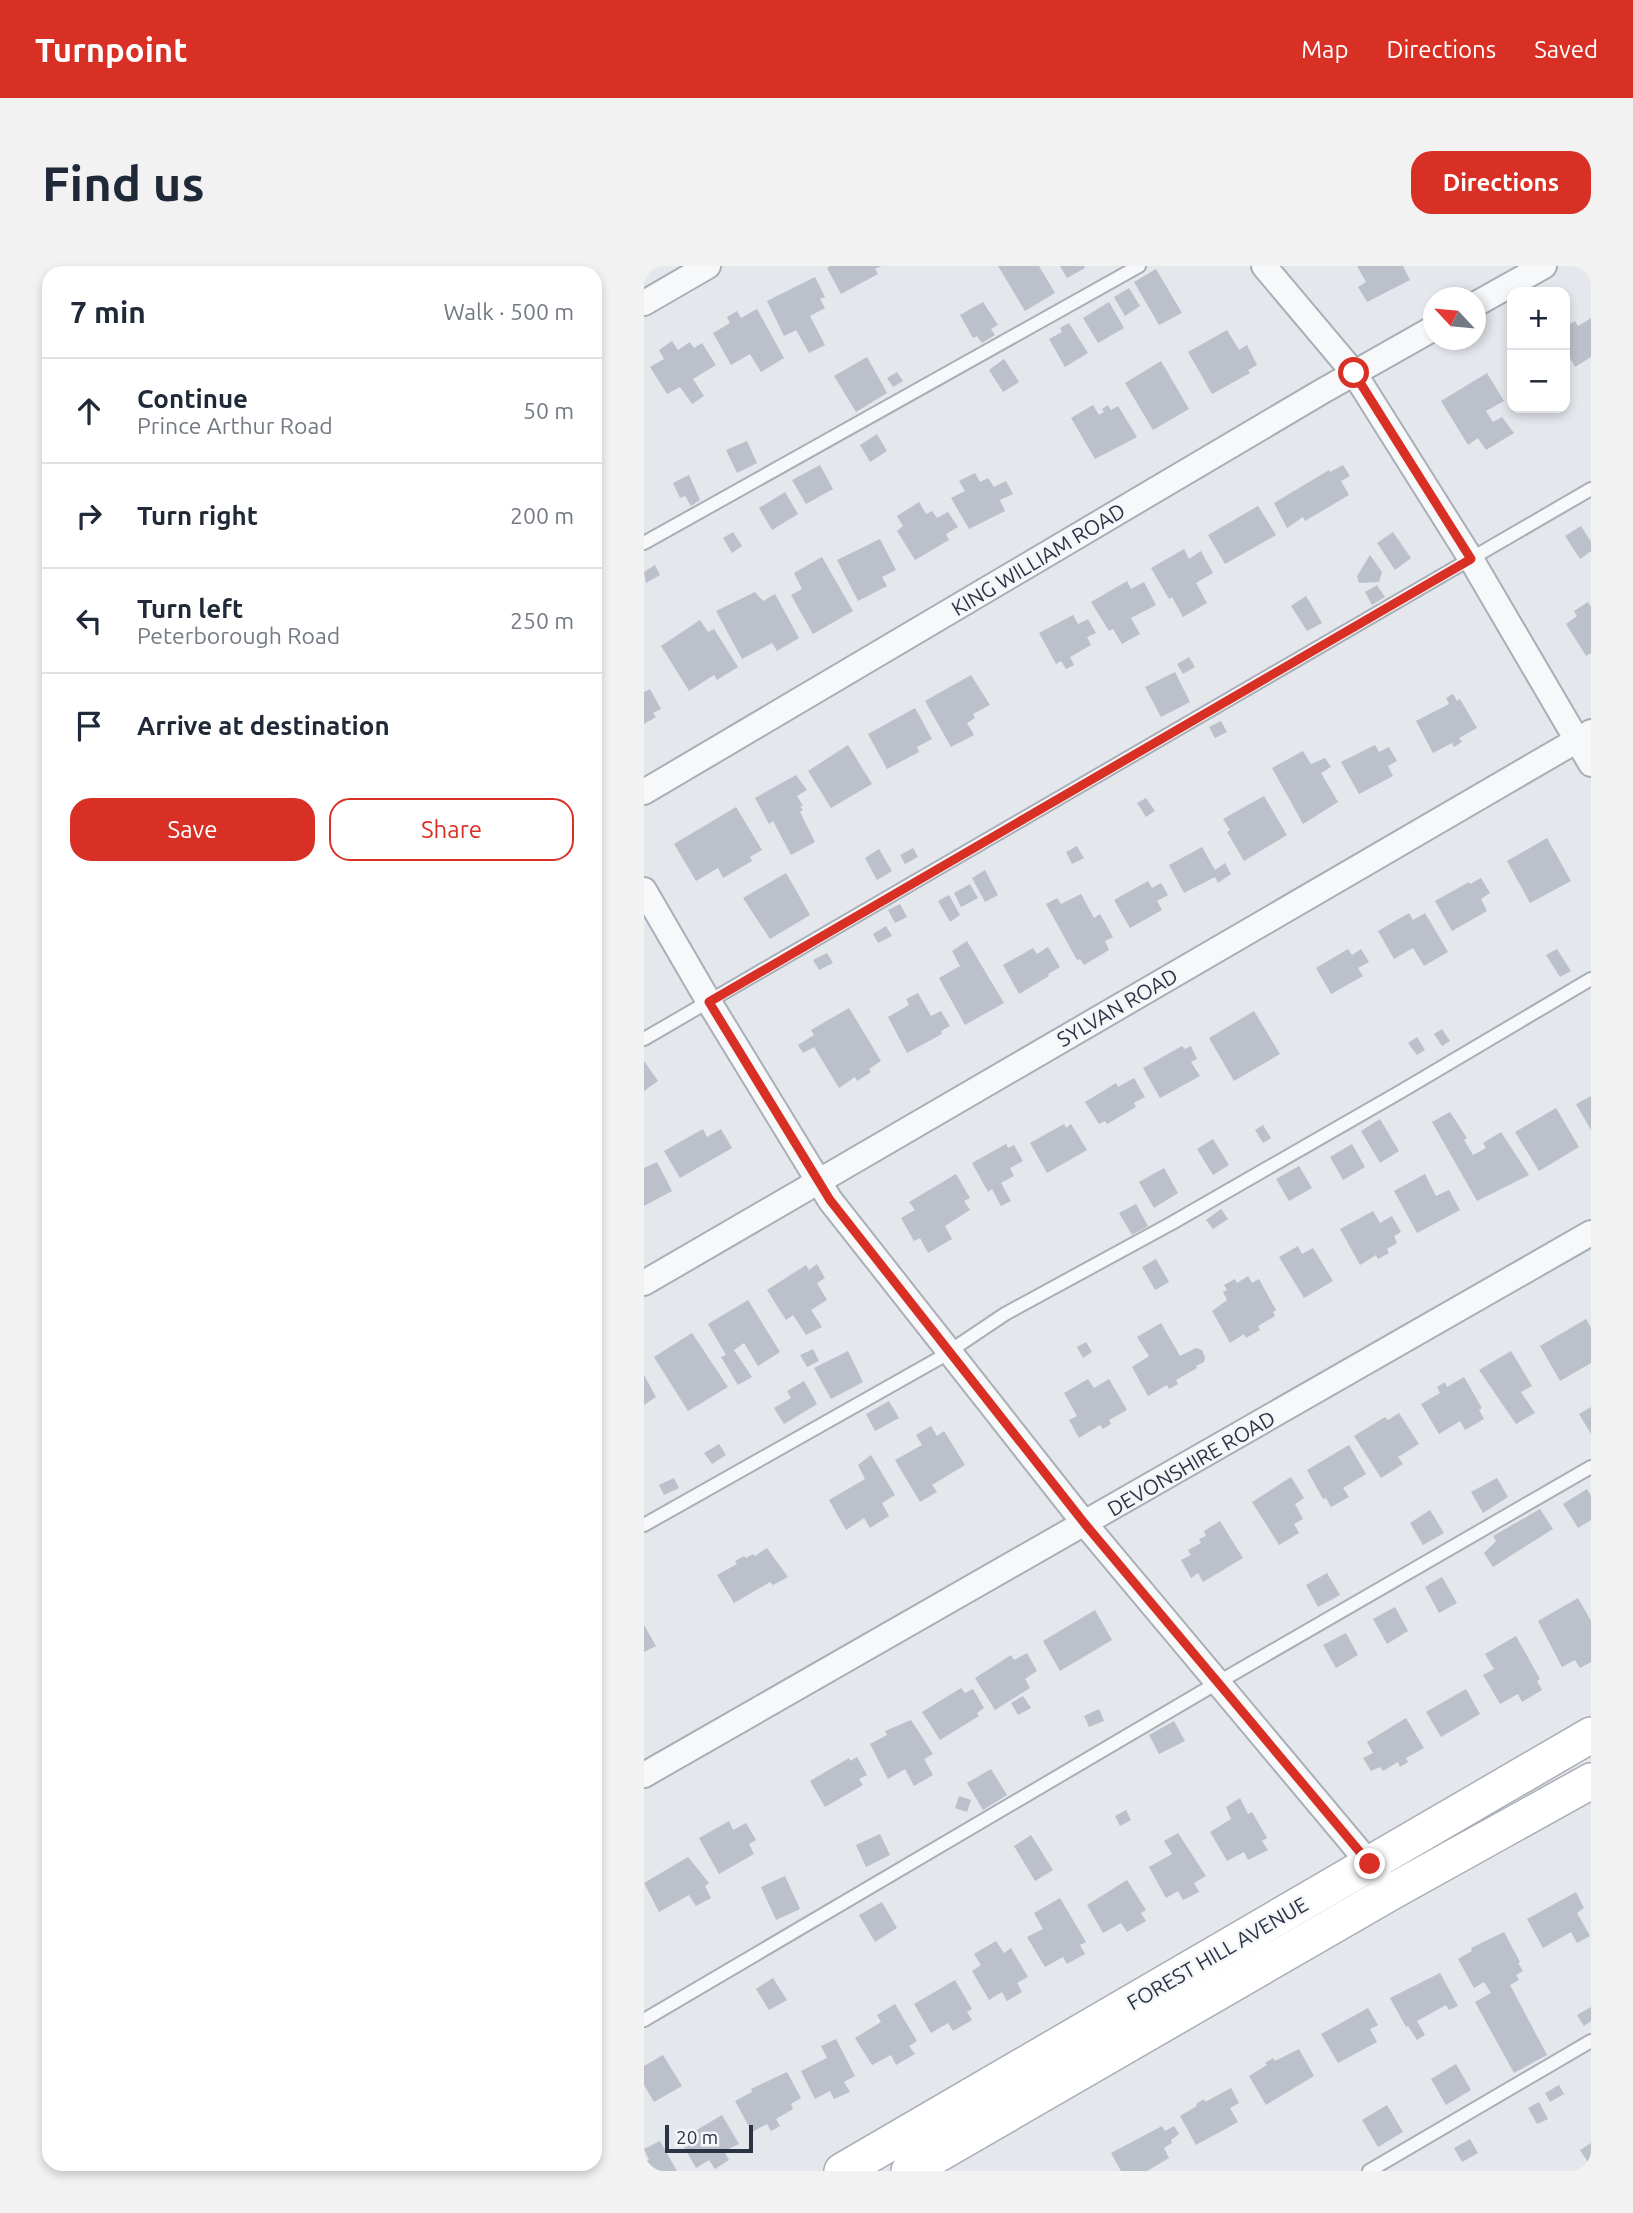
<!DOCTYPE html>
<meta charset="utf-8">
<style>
:root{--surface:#fff;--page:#f2f2f3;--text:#1f2937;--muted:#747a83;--line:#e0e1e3;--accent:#d93025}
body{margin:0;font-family:Ubuntu,sans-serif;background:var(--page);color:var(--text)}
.controls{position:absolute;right:21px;top:21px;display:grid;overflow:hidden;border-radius:14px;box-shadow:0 4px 10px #0003}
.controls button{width:63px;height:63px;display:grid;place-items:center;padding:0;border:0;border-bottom:2px solid var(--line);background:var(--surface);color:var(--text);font:35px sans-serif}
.compass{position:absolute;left:779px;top:21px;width:63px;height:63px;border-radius:50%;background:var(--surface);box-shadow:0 4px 10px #0003;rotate:296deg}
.scale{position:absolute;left:21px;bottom:18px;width:88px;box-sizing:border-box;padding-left:7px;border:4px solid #2b3445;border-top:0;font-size:19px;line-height:24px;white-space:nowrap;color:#2b3445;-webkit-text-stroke:5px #f4f6f9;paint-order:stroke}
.stop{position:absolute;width:21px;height:21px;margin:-16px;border:5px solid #d93025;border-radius:50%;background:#fff}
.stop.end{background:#d93025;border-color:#fff;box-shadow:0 2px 7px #0008}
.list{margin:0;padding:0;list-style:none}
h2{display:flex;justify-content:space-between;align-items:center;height:91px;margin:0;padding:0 28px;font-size:30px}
h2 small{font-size:23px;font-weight:400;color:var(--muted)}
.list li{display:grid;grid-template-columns:46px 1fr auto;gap:21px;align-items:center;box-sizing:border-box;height:105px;padding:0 28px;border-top:2px solid var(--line)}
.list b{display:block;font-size:26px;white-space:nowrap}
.list p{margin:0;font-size:23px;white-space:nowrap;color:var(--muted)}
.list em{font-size:23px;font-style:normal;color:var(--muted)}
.actions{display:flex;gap:14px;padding:21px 28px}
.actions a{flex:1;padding:16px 0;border:2px solid var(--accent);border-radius:21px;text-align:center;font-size:24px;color:var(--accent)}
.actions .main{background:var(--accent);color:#fff}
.icon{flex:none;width:38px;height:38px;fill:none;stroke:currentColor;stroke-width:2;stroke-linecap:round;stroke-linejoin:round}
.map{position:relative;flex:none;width:947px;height:1905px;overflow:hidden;border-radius:21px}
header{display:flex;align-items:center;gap:42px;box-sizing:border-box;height:98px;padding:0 35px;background:var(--accent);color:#fff}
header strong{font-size:33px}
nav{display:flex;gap:38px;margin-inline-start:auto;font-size:24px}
.intro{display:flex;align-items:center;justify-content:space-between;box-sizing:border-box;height:168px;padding:0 42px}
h1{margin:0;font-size:49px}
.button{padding:18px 32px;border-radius:21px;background:var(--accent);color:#fff;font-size:24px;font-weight:700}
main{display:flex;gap:42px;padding:0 42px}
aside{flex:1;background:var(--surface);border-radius:21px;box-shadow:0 4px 10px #0003}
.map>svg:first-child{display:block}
.building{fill:#bbc0ca}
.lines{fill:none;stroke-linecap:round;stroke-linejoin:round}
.service-casing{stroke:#a9aeb7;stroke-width:16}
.minor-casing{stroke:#a9aeb7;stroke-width:28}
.secondary-casing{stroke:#a9aeb7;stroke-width:38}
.service{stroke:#f7f8fa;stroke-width:12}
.minor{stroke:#f7f8fa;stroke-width:24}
.secondary{stroke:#fff;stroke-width:35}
.route{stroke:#d93025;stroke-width:9}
.labels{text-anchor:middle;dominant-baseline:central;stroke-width:5;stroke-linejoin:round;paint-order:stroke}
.street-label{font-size:21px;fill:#2b3445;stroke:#f4f6f9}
</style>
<header>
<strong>Turnpoint</strong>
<nav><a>Map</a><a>Directions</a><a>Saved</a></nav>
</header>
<div class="intro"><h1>Find us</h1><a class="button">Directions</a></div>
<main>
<aside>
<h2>7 min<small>Walk · 500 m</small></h2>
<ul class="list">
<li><svg class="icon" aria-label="ahead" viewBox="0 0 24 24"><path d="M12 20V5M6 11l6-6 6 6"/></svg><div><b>Continue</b><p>Prince Arthur Road</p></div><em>50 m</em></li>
<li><svg class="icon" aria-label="right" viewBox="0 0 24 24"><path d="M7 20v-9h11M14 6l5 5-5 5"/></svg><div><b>Turn right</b></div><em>200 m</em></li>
<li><svg class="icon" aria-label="left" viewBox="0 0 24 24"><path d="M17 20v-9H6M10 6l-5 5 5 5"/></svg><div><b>Turn left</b><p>Peterborough Road</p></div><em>250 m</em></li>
<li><svg class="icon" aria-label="arrive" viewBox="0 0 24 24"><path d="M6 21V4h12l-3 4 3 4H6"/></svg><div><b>Arrive at destination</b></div></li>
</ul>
<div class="actions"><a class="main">Save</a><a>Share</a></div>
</aside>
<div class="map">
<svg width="947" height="1905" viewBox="0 0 947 1905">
<rect width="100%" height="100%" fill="#e4e7ec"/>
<g class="building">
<polygon points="186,0 237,0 231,3 234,8 197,28 183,2"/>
<polygon points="354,0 395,0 411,27 381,45"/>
<polygon points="416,0 440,0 441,2 423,12"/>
<polygon points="713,0 759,0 766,14 723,36 714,21 722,16"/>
<polygon points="512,3 538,47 515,59 490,16"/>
<polygon points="171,11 181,31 176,33 181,42 166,50 181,79 165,87 152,64 140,70 123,35"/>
<polygon points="485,22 496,40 481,50 470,31"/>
<polygon points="339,36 354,59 347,63 351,69 338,77 333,70 329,72 316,49"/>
<polygon points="465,36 480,62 454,77 439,52"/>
<polygon points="113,43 140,92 117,106 106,88 87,99 69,67 86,57 83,51 93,45 97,52"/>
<polygon points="947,52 947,91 931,101 921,83 921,61 931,55 934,60"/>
<polygon points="425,57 444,87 421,101 405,73 418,66 416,62"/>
<polygon points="583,64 595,84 603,79 613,99 604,104 606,107 568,128 544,86"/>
<polygon points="28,75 34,84 46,76 50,82 58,77 72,99 49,113 60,130 48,138 36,121 23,128 6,101 20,93 15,84"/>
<polygon points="223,91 243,127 212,146 190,110"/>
<polygon points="360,93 375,116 359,126 345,104"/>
<polygon points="517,95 545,143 509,164 481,117"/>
<polygon points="253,106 259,115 249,121 243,112"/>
<polygon points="843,107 860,135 842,145 849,156 858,151 870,167 842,184 834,172 824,179 797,135"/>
<polygon points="449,139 455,149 460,146 458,143 464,139 467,144 474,140 493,171 451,193 427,152"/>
<polygon points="233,168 243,185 226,196 216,179"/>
<polygon points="103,175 113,197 93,207 82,184"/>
<polygon points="176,199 189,223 162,238 148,214"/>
<polygon points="699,199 706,210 697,215 705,229 661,255 659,251 643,262 630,237 685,204 686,206"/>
<polygon points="331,207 336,216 344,212 350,221 362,215 369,228 356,234 361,245 325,263 307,232 321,225 315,215"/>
<polygon points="45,209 56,234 47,240 41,230 36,232 29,217"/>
<polygon points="141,226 154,248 128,264 115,242"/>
<polygon points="275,236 282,248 288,245 293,252 304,246 314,261 302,268 305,274 271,294 253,265 259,260 253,250"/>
<polygon points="614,240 632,269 581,298 564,269"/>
<polygon points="937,260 947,276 947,285 936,293 921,270"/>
<polygon points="89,266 98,280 88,287 79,272"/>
<polygon points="749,266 767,292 751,304 733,277"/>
<polygon points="236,273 252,304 238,311 243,320 214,335 193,294"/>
<polygon points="540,283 545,293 557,285 569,307 552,317 563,337 539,351 528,331 525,333 507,302"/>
<polygon points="726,289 738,306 735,316 715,317 713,310"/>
<polygon points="178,291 209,345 169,368 147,329 158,323 150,307"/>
<polygon points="11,299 16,309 2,317 0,306"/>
<polygon points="483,315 487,323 500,316 512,339 487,352 496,368 478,378 469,363 465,365 447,336"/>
<polygon points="733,319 741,331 728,339 721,326"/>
<polygon points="111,326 119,335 131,328 155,372 133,385 128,377 98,393 72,345"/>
<polygon points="662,330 678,357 663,365 647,340"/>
<polygon points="944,336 947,341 947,387 942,390 922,358 933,350 930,345"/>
<polygon points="429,349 434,358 444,353 452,367 443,371 447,379 426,391 430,399 422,403 417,395 412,398 395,367"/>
<polygon points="56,354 64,366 70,363 94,401 73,414 70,409 45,425 17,380"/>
<polygon points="545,391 551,401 539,408 533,398"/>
<polygon points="531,406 546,436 517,451 501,421"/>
<polygon points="327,409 346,439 329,448 331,452 323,457 330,469 307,481 281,435"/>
<polygon points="6,423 17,443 9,447 12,451 0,458 0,426"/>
<polygon points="809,428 813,435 816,433 833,462 815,472 818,476 810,481 808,477 789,487 772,455 805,438 802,432"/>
<polygon points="271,442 288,473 273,481 275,486 243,503 224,468"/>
<polygon points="577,455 583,466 571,472 565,461"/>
<polygon points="204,479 228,518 187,542 164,505"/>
<polygon points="731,479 735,486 745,481 753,495 744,500 749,510 715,528 697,496"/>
<polygon points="659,485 667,498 681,492 687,501 677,507 694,536 659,558 628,502"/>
<polygon points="152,509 163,524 153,530 159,540 156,540 159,544 156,546 171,576 147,589 129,555 125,558 111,532"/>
<polygon points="620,530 643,569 600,595 583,566 586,564 579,553"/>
<polygon points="502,532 511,545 502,551 493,537"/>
<polygon points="92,541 118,584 106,591 108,595 79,612 74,602 52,615 30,578"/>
<polygon points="903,572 927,615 886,637 863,595"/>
<polygon points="433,580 440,592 428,598 422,586"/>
<polygon points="558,581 571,604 581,597 587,608 574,617 571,611 540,627 525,599"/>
<polygon points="269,582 274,591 261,598 256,589"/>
<polygon points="235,583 248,605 233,614 221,592"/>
<polygon points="341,604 354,629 341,636 328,612"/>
<polygon points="142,607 166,649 126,673 99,632"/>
<polygon points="837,612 846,627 837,633 843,645 808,665 791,635 825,616 826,618"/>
<polygon points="504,615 508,622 517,617 524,629 513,635 518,644 486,662 470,634"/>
<polygon points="326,618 334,632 317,641 310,627"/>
<polygon points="437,628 450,652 456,648 469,671 461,675 465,684 440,699 436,693 433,694 402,638 413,632 417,638"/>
<polygon points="305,629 316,649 306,656 294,635"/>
<polygon points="256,638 263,651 251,657 244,644"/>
<polygon points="765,647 769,654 781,647 804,686 780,700 769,682 750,693 734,665"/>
<polygon points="242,660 248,670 234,677 229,668"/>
<polygon points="323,675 360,737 321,759 295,712 316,700 308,685"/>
<polygon points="404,681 416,701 404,708 405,710 375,728 359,699 389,682 393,688"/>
<polygon points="704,683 708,689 717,683 725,696 714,702 719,710 687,728 672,702"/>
<polygon points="913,683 927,705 916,711 902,689"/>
<polygon points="183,687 189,697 175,704 169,694"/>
<polygon points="274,727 287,750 297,745 306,760 297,765 298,768 263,787 244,751 265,739 262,733"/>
<polygon points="205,742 237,795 225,803 227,806 213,815 211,811 195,822 170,781 159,787 154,779 170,769 167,764"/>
<polygon points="610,745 636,788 590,815 565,772"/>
<polygon points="798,763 806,775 798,780 790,768"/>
<polygon points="773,771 781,784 773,789 764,777"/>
<polygon points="538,780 541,783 547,780 553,793 547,796 556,810 516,832 499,802"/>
<polygon points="0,795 14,815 0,825"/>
<polygon points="490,812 501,831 490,837 492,841 463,858 461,855 455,858 441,836 472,817 474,821"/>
<polygon points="947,830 947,864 932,838"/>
<polygon points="912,842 935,881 895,905 871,866"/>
<polygon points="806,846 823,872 820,874 829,889 842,882 839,877 857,866 885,909 833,935 788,856"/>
<polygon points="736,853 755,885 736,897 717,865"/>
<polygon points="420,858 422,862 427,858 443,884 403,907 386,877"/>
<polygon points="619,859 627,872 619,877 611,864"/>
<polygon points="59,863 63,871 77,863 88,882 36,912 20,885"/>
<polygon points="569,873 585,899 569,909 553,883"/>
<polygon points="362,878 364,882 370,879 379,895 366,902 370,910 357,917 367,935 357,940 348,923 344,926 328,897"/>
<polygon points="708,878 721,901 699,914 686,891"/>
<polygon points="13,896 28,925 0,940 0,902"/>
<polygon points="655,900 668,922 645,935 632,913"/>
<polygon points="520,902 534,927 510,942 495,916"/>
<polygon points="312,908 326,932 320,935 326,944 301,960 308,973 284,987 276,972 270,975 257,952 271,944 265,936"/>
<polygon points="781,908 792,930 805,924 816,944 773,967 750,925"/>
<polygon points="492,938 504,960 488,969 475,947"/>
<polygon points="577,943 584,953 569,963 562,954"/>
<polygon points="729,945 736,957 748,950 757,966 750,970 753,977 743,983 745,987 734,993 732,989 716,999 696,963"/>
<polygon points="654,980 658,988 669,982 689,1015 660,1032 635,991"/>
<polygon points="512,993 525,1016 511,1024 498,1001"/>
<polygon points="173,998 181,1012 173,1017 183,1034 167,1044 178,1061 162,1069 149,1049 142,1054 123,1024 162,999 165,1004"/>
<polygon points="604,1010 608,1017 615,1013 632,1044 629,1046 631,1050 614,1060 616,1064 602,1072 600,1068 586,1077 568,1045 583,1034 579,1026 583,1024 580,1019 591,1013 593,1017"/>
<polygon points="104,1034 136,1086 114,1100 100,1077 90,1084 108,1111 94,1119 77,1091 82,1089 64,1058"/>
<polygon points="942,1053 947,1062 947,1097 916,1115 896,1080"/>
<polygon points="517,1057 536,1090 552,1082 558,1084 561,1092 560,1096 552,1100 553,1102 532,1114 534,1118 525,1123 523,1119 504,1130 488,1101 505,1090 493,1071"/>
<polygon points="48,1067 84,1121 44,1145 10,1091"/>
<polygon points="442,1076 448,1086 439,1092 433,1081"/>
<polygon points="169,1083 175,1095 163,1101 156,1089"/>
<polygon points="204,1085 219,1116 187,1133 170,1102"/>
<polygon points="867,1085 888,1120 877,1126 891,1147 872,1158 835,1104"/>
<polygon points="0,1109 12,1131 0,1139"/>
<polygon points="820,1111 838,1142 835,1144 840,1153 821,1164 816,1155 795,1168 777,1138 796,1127 793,1121 801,1116 803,1121"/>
<polygon points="444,1113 450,1122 465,1113 483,1144 465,1154 467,1158 459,1163 456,1159 435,1172 425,1154 433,1150 420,1127"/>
<polygon points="160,1115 173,1138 140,1158 130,1142 147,1132 143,1125"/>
<polygon points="245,1135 255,1152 231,1165 222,1148"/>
<polygon points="947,1141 947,1168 935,1148"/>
<polygon points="755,1147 775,1178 754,1191 759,1198 737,1212 710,1170 741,1151 744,1154"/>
<polygon points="287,1160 293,1170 300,1165 321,1199 288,1219 293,1226 276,1236 251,1194 278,1179 272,1169"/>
<polygon points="75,1178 82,1189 68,1198 60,1187"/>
<polygon points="705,1179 722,1208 699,1222 705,1231 687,1241 682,1232 679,1233 663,1204"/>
<polygon points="227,1189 251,1229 238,1237 245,1250 226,1262 220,1252 202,1264 185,1234 221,1213 214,1199"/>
<polygon points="647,1211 660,1232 651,1238 659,1253 650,1258 655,1267 635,1279 608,1236"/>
<polygon points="30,1212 35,1222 20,1229 15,1219"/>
<polygon points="853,1212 864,1231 839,1247 827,1226"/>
<polygon points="943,1223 947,1230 947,1254 934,1262 919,1238"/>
<polygon points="896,1243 909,1263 849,1301 840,1287 852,1275 849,1270"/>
<polygon points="786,1244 800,1267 779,1279 766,1257"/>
<polygon points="576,1255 599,1292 559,1316 554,1307 547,1312 537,1294 547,1289 544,1284 557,1277 555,1273 562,1270 560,1265"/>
<polygon points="123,1282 144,1311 129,1319 126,1316 90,1337 73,1309 93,1298 91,1295 100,1290 102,1292 109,1288 111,1290"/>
<polygon points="683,1307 696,1329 674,1341 662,1319"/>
<polygon points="798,1311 813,1337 795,1347 781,1321"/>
<polygon points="934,1332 947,1355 947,1396 936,1402 931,1394 918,1401 894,1355"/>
<polygon points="751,1341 764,1365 743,1378 729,1353"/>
<polygon points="451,1344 468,1374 416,1405 399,1375"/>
<polygon points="0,1359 12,1380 0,1386"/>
<polygon points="702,1367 714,1389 692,1402 679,1379"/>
<polygon points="872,1370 896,1413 893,1415 898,1424 878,1436 874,1428 856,1438 839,1409 850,1403 841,1388"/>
<polygon points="383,1387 393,1405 381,1413 386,1422 351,1444 331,1412 367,1389 370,1394"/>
<polygon points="317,1422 321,1427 329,1423 340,1442 333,1447 335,1450 296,1474 278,1446"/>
<polygon points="822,1423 836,1448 797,1471 782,1446"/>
<polygon points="379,1430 387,1442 374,1449 367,1437"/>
<polygon points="455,1443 460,1455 445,1461 440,1450"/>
<polygon points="762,1452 780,1482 762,1492 764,1496 756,1501 754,1496 739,1505 736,1501 727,1505 719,1492 729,1487 723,1476"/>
<polygon points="267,1454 289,1488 280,1493 289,1509 270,1520 261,1503 244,1513 226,1478 243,1469 241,1465"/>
<polygon points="530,1455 541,1475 515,1488 505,1469"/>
<polygon points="213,1491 223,1509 215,1513 219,1519 181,1541 166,1515 205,1492 206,1495"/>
<polygon points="347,1503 363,1529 339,1544 323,1517"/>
<polygon points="315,1530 327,1534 323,1546 311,1542"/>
<polygon points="596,1532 604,1548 608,1546 623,1572 618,1575 624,1584 604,1594 600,1586 583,1595 566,1566 587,1553 582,1541"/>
<polygon points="482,1544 487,1554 476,1560 471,1550"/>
<polygon points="85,1555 89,1564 102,1557 112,1574 105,1578 110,1588 75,1608 55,1572"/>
<polygon points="534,1567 562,1610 550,1617 555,1626 539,1634 534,1625 522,1632 505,1601 528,1588 520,1575"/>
<polygon points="236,1568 246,1589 222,1601 212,1579"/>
<polygon points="387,1569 409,1604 391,1615 370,1580"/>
<polygon points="44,1591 65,1617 61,1620 67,1632 52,1640 45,1629 15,1646 0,1617"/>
<polygon points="141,1610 156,1643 132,1654 117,1621"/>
<polygon points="483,1614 502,1644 497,1647 502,1655 483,1666 477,1657 459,1667 443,1639"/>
<polygon points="932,1626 940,1642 933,1647 946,1670 933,1677 927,1666 899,1682 883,1653"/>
<polygon points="416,1632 442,1676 436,1679 441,1688 423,1698 419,1691 401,1701 383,1671 399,1663 390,1647"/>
<polygon points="238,1636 253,1662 231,1676 215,1649"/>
<polygon points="860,1666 876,1696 874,1697 879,1705 872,1709 875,1714 866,1719 903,1789 870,1807 831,1736 847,1727 840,1716 830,1722 814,1693 828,1685 827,1682"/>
<polygon points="352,1675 360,1687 367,1682 384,1711 373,1717 378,1726 363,1735 358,1726 345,1734 328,1705 337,1699 330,1688"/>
<polygon points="796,1707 814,1740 805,1744 802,1739 773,1755 781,1769 773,1774 764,1760 762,1761 746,1732"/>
<polygon points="129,1712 143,1734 125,1744 112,1723"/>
<polygon points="311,1714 328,1743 323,1746 328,1754 309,1765 304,1757 287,1767 270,1738"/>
<polygon points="251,1738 273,1775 265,1780 271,1788 252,1799 247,1789 228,1799 211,1772 237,1756 233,1749"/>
<polygon points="947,1741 947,1755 940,1760 933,1749"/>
<polygon points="724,1742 734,1759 726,1763 733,1776 694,1797 677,1768"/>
<polygon points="192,1773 211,1810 200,1816 206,1826 190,1833 186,1825 171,1833 157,1805 183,1792 177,1780"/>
<polygon points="655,1783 670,1810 622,1839 605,1810 623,1799 621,1797 629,1792 631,1795"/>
<polygon points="19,1789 38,1820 10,1836 0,1819 0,1800"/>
<polygon points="812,1798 827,1824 802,1839 787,1813"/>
<polygon points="143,1806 157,1832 147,1838 149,1843 132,1853 136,1860 127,1865 123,1858 108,1866 91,1835 108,1826 107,1823"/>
<polygon points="915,1819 920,1828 906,1836 901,1827"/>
<polygon points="587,1822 595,1837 586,1842 594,1856 552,1879 536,1850 553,1840 552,1838 560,1833 561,1836"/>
<polygon points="895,1836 904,1853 893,1858 884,1842"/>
<polygon points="743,1839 759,1866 734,1881 718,1854"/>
<polygon points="78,1849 95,1878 80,1885 85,1894 71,1903 65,1894 52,1902 36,1874"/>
<polygon points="518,1860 521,1865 530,1860 535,1868 527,1874 528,1877 520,1882 525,1892 503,1905 477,1905 467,1887"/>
<polygon points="826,1873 834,1887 818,1896 810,1882"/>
<polygon points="16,1875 33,1905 0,1905 0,1896 5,1894 0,1883"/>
<polygon points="947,1877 947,1901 936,1884"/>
</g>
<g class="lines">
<g class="service-casing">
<g id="service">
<polyline points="0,277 495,0"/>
<polyline points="0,773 947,223"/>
<polyline points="0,1259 294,1093 361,1048 528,957 756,826 947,713"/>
<polyline points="0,1754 573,1417 947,1201"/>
<polyline points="725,1905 947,1775"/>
</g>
</g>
<g class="minor-casing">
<g id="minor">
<polyline points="620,0 710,107 827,293 947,498"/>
<polyline points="0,37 64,0"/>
<polyline points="832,38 900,0"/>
<polyline points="0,526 677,126 790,62"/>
<polyline points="0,624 65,736 186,934 441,1258 735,1609"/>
<polyline points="0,1017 947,466"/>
<polyline points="0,1509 947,967"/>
</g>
</g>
<g class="secondary-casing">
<g id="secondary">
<polyline points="198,1905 947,1469"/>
<polyline points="265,1905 749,1625 947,1515"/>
</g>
</g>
<use href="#service" class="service"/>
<use href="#minor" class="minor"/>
<use href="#secondary" class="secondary"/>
</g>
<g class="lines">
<polyline class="route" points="710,107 827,293 65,736 186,934 441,1258 726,1598"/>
</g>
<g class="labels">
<g class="street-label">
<text transform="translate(394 293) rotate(-31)">KING WILLIAM ROAD</text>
<text transform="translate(473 741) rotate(-30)">SYLVAN ROAD</text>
<text transform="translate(547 1197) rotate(-30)">DEVONSHIRE ROAD</text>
<text transform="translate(573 1687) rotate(-30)">FOREST HILL AVENUE</text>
</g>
</g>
</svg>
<div class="controls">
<button>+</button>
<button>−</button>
</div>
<svg class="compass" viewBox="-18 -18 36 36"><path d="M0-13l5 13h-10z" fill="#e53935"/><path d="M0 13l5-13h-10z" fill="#747a83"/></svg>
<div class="scale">20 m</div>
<div class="stop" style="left:710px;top:107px"></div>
<div class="stop end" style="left:726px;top:1598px"></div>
</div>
</main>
